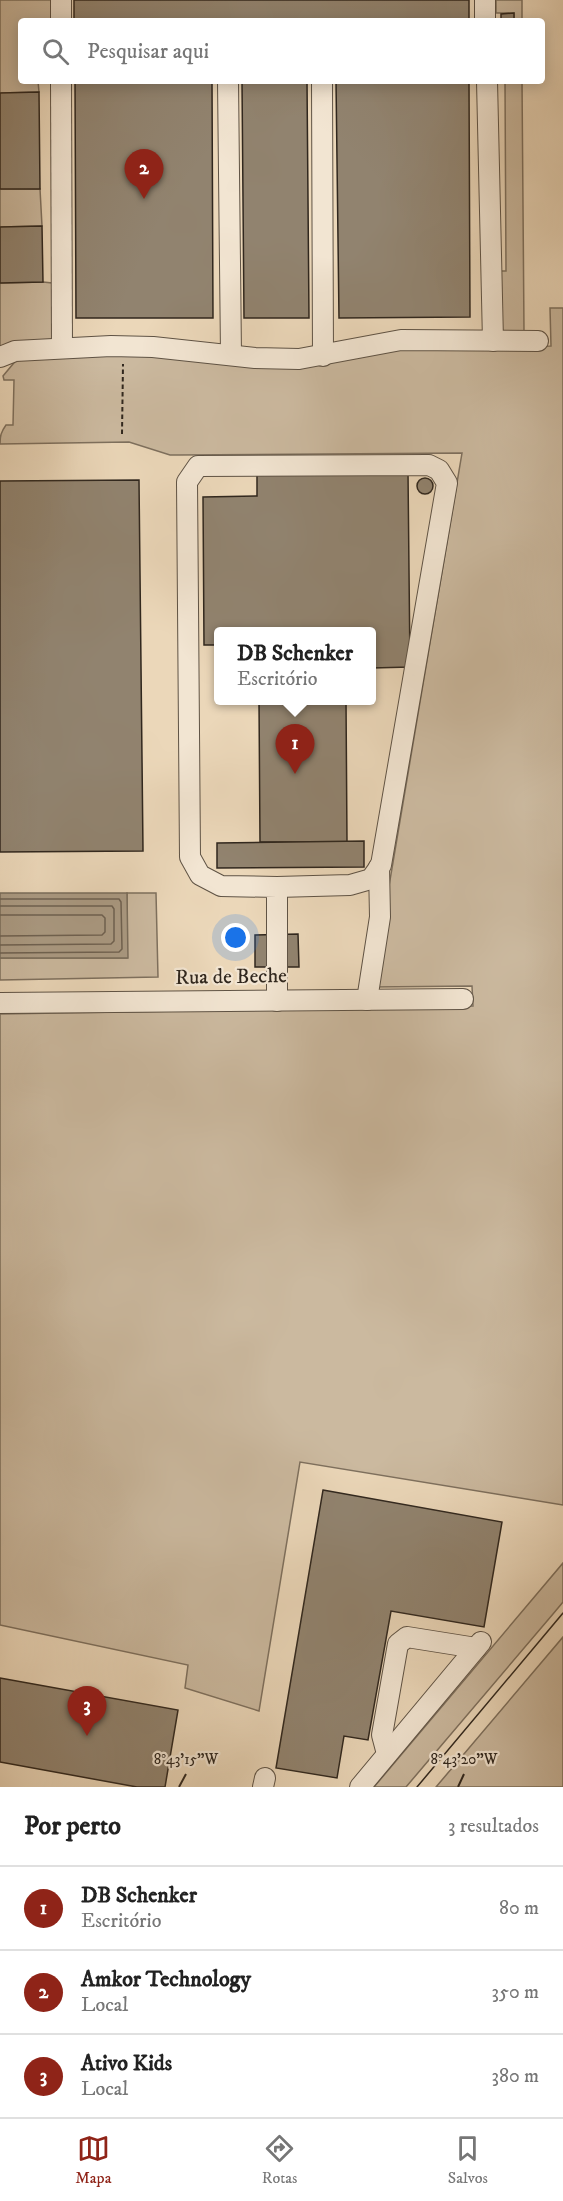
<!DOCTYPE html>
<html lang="pt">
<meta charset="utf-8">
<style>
:root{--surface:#fff;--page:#f6f6f6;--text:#222;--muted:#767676;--line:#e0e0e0;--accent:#8f2418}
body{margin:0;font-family:"IM FELL DW Pica",serif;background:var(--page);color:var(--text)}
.you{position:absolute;left:236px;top:938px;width:21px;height:21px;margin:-15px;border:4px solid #fff;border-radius:50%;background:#1a73e8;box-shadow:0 0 0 9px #1a73e833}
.badge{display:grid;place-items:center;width:39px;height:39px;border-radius:50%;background:var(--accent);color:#fff;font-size:20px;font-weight:700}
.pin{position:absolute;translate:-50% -50px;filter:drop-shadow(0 2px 3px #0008)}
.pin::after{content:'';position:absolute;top:32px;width:21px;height:18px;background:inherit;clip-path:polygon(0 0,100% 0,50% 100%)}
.popup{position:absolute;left:214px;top:627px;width:162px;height:78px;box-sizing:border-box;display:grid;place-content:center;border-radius:6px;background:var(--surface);filter:drop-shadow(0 2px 4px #0005);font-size:20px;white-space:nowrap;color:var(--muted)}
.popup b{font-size:22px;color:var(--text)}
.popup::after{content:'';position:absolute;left:50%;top:100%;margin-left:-12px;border:12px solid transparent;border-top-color:var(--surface)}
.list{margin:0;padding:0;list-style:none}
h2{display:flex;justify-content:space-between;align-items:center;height:78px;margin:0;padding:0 24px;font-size:26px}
h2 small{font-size:20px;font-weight:400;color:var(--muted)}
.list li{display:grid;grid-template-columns:39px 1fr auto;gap:18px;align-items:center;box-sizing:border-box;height:84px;padding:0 24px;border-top:2px solid var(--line)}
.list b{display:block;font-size:22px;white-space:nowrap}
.list p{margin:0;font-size:20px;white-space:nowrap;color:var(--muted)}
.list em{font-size:20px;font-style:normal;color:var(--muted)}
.icon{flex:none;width:33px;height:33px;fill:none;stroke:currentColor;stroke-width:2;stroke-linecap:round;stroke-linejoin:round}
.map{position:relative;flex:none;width:563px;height:1787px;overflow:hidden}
.search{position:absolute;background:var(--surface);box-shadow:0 3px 15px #0003;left:18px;right:18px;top:18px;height:66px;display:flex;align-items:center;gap:15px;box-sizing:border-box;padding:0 21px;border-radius:6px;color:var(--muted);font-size:22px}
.sheet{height:330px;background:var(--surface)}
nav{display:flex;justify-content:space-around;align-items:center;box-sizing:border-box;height:84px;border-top:2px solid var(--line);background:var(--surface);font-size:16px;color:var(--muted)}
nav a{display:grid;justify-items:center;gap:3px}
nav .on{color:var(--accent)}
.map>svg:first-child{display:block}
.green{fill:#cbb99f;stroke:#7e705e;stroke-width:1.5}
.water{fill:#ab9b84;stroke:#7a6d5b;stroke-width:1.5}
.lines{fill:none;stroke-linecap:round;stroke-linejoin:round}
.shore{stroke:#6e6151;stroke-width:1.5}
.building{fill:#91836f;stroke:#30271e;stroke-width:1.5}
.minor-casing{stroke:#5f5345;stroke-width:22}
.path{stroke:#30271e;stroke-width:2;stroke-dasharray:4.5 3;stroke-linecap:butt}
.minor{stroke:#f2e5d2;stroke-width:20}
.tram{stroke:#30271e;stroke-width:1.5}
.ticks{fill:none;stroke:#30271e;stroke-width:2}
.labels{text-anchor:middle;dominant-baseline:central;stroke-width:4.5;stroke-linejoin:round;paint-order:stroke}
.street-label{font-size:21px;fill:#30271e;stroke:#f2e5d2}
.ticks-label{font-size:15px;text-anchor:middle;fill:#30271e;stroke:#f2e5d2;stroke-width:4.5;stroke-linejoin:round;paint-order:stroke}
</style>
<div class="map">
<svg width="563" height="1787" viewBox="0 0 563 1787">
<rect width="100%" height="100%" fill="#ebd7b9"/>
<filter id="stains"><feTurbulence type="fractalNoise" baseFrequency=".00333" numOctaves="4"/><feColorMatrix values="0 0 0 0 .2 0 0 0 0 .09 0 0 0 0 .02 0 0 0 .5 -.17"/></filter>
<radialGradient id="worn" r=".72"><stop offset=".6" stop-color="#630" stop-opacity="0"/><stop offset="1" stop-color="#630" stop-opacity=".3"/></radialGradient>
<g class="green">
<polygon points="0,0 54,0 54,21 21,21 21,81 38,81 39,92 0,93"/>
<polygon points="496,0 522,0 522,21 514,21 514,13 496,13"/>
<polygon points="505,81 522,81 524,331 499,331 499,271 506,271"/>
<polygon points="0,189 40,189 42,226 0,227"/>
<polygon points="43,282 52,283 55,344 0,353 0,283"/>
<path d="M 550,308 L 563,308 L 563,1505 L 300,1462 L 259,1711 L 185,1688 L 188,1665 L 0,1625 L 0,1014 L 473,1006 L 472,986 L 372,987 L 462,453 L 179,455 L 170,455 L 129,442 L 0,444 C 0,436 1,432 6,425 L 13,425 L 14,380 L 4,380 L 3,376 L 18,358 L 168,352 L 551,346 Z"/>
<polygon points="127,893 156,893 158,977 0,980 0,958 127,958"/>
<polygon points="563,1563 563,1602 553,1614 406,1787 374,1787"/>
<polygon points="563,1637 563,1787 436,1787"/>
</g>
<polygon class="water" points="0,893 127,893 128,958 0,958"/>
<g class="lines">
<g class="shore">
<polyline points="0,899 119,899 121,902 122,949 119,952 0,953"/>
<polyline points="0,906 112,906 114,909 114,941 111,944 0,945"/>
<polyline points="0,915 102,915 105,918 105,932 102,935 0,936"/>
</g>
</g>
<g class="building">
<rect x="74" y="0" width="395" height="21"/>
<polygon points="514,13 514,21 501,21 501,14"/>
<polygon points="75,81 212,81 213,318 76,318"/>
<polygon points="242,81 307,81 309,318 244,318"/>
<polygon points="336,81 469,81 470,317 339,318"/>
<polygon points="39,92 40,189 0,189 0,93"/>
<polygon points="42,226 43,282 0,283 0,227"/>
<polygon points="408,472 410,667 372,668 372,632 218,632 218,645 204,645 203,497 257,496 257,474"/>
<circle cx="425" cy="486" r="8"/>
<polygon points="139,480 143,851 0,852 0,481"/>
<polygon points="259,700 346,700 347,842 260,842"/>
<polygon points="364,841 364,867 217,868 217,843"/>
<polygon points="298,934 299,967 255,967 255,935"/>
<polygon points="323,1490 502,1522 484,1627 391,1611 368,1740 344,1736 337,1778 276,1768"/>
<polygon points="0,1678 178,1710 165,1787 137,1787 0,1762"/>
</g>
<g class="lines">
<g class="minor-casing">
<g id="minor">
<polyline points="61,0 61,21"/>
<polyline points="485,0 485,21"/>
<polyline points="61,81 62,347"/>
<polyline points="228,81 231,355"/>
<polyline points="322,81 323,356"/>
<polyline points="487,81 493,341"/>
<polyline points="0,357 15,351 111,346 153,347 255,358 299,359 401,340 538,341"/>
<polyline points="277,887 350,885 371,879 381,865 447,483 439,470 429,465 198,466 187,482 190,857 200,875 221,886 277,887 277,1001"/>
<polyline points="367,1000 380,917 379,867"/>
<polyline points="0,1003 463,999"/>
<polyline points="387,1754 382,1735 398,1644 407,1637 476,1648"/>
<polyline points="263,1787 265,1778"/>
<polyline points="360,1787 481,1642"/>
</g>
</g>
<polyline class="path" points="122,434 123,364"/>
<use href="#minor" class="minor"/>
<polyline class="tram" points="417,1787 563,1613"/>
</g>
<path class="ticks" d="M 179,1787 L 186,1774M 458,1787 L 464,1774"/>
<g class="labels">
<g class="street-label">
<text transform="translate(231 977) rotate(-1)">Rua de Beche</text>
</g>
</g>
<g class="ticks-label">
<text x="186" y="1764">8°43'15"W</text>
<text x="464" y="1764">8°43'20"W</text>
</g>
<rect width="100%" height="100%" filter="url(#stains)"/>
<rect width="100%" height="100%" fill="url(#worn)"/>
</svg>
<div class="you"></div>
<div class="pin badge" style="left:295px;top:774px">1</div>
<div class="popup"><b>DB Schenker</b>Escritório</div>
<div class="pin badge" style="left:144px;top:199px">2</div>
<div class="pin badge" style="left:87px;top:1736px">3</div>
<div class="search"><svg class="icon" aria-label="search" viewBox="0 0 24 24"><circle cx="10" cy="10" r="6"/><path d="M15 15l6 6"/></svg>Pesquisar aqui</div>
</div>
<section class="sheet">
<h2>Por perto<small>3 resultados</small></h2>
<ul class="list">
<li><span class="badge">1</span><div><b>DB Schenker</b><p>Escritório</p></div><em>80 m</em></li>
<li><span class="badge">2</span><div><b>Amkor Technology</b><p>Local</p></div><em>350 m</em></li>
<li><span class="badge">3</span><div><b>Ativo Kids</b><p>Local</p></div><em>380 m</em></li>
</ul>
</section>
<nav>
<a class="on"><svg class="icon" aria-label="map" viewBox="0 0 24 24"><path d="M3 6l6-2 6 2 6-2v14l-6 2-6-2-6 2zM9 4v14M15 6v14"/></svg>Mapa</a>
<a><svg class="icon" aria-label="directions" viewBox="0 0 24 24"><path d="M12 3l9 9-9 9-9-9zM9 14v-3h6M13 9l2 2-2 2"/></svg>Rotas</a>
<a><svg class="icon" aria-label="saved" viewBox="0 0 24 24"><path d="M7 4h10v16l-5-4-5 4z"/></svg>Salvos</a>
</nav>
